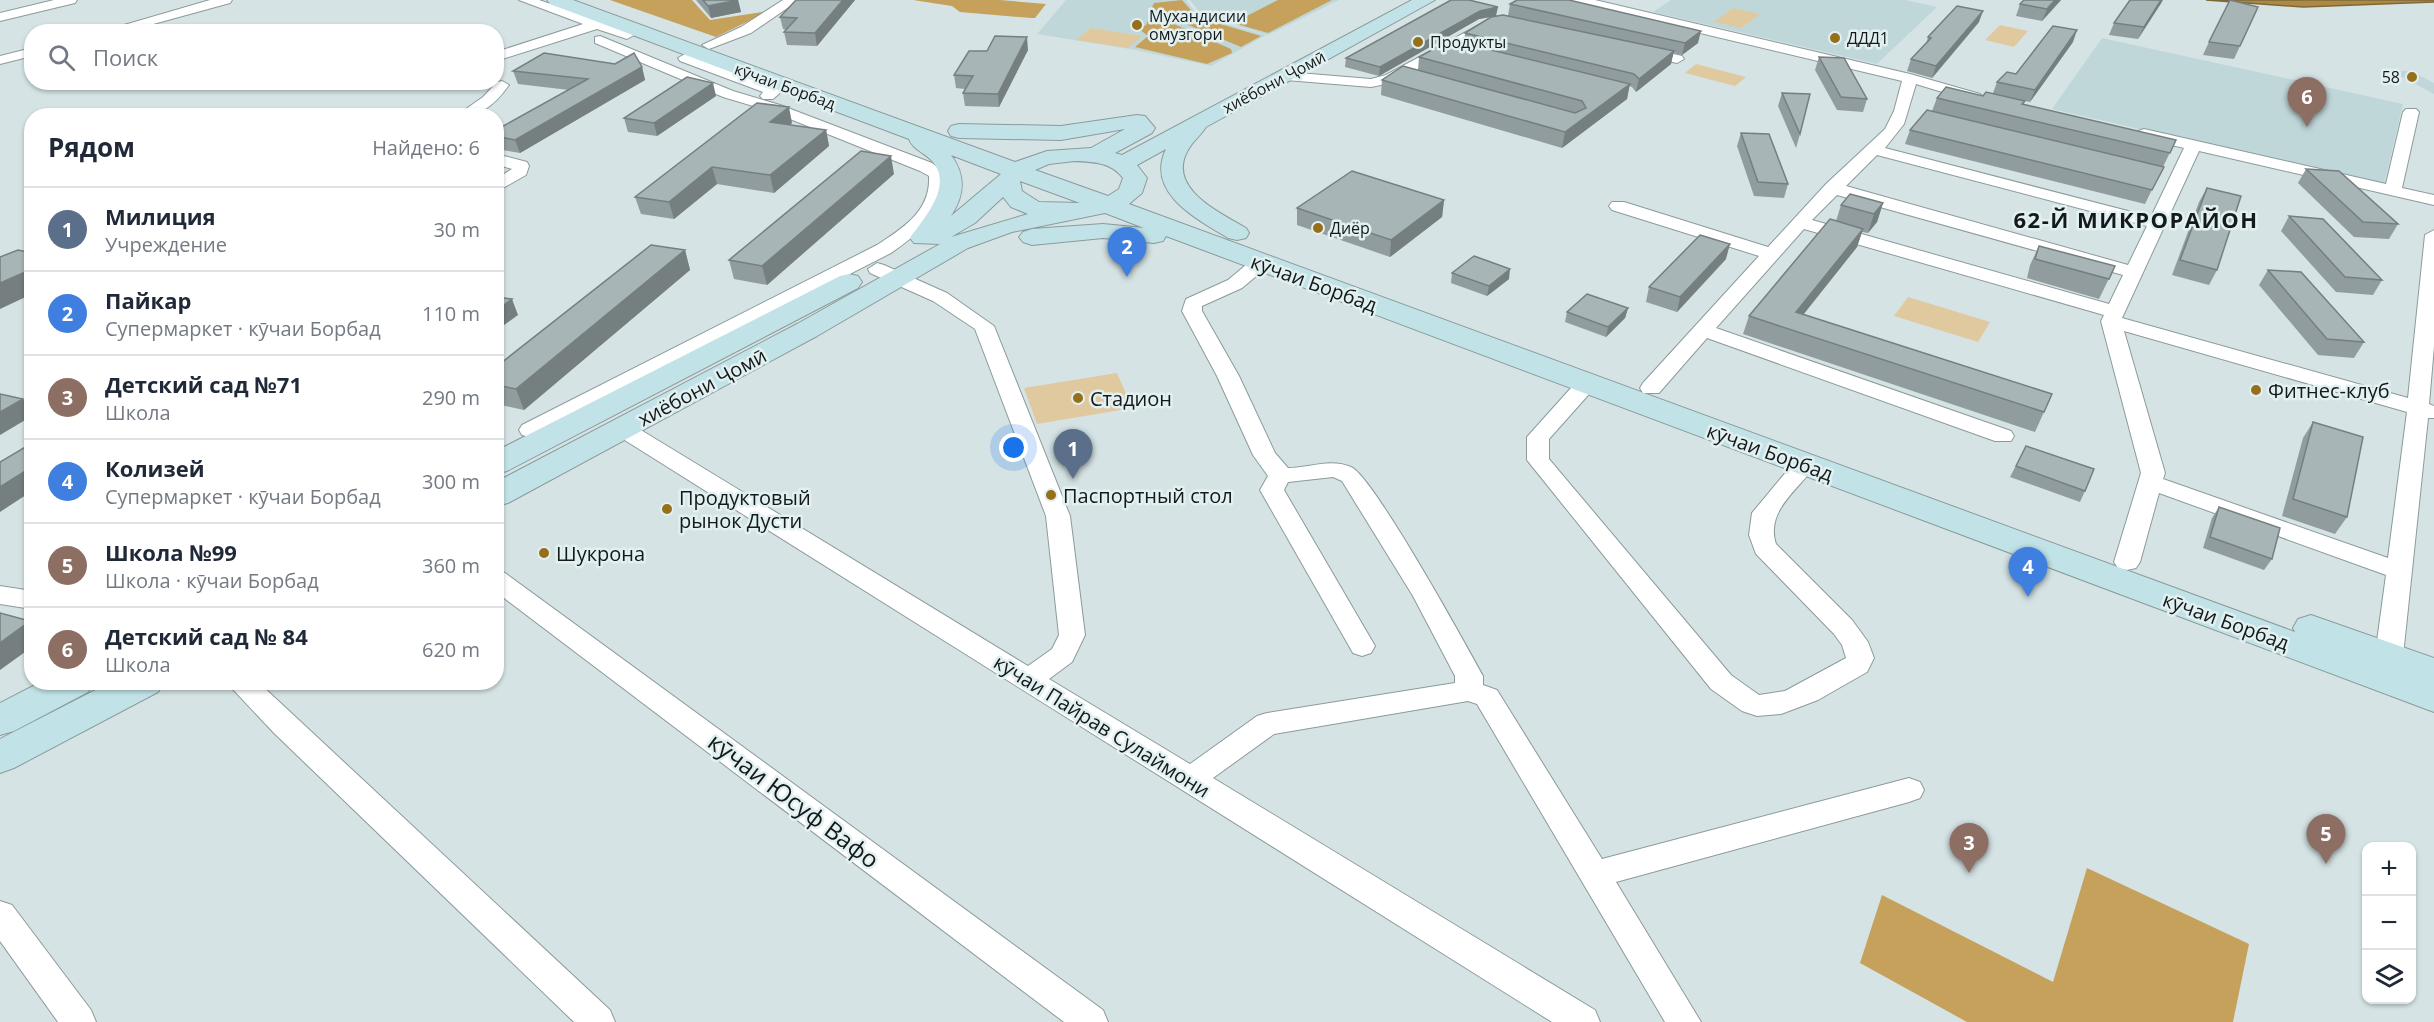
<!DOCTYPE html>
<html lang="ru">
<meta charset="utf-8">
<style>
:root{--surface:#fff;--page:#f6f6f7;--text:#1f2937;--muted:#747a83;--line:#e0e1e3;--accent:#0b8043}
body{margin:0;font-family:"Open Sans",sans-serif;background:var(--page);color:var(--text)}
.controls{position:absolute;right:18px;bottom:18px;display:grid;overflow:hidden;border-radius:12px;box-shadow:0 2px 4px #0004}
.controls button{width:54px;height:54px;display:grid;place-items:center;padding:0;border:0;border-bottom:2px solid var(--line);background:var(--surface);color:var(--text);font:30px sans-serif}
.you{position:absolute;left:1014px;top:448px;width:21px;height:21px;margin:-15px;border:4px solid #fff;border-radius:50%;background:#1a73e8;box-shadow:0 0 0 9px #1a73e833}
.badge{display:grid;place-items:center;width:39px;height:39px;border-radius:50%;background:var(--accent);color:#fff;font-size:20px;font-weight:700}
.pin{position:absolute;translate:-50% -50px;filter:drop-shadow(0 2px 3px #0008)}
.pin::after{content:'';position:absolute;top:32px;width:21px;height:18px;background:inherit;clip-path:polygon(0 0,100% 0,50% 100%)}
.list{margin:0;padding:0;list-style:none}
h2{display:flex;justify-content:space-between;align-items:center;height:78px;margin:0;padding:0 24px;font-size:26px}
h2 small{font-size:20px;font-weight:400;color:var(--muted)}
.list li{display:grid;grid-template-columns:39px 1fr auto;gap:18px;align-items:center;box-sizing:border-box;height:84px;padding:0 24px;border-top:2px solid var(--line)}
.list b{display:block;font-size:22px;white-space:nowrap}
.list p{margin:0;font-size:20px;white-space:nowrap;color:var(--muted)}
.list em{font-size:20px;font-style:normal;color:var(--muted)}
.icon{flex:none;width:33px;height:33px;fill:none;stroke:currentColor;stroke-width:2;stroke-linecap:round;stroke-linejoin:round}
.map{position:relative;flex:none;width:2434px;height:1022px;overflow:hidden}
.search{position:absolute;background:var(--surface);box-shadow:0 2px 4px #0004;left:24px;top:24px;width:480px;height:66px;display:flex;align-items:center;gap:15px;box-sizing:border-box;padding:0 21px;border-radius:24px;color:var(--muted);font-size:22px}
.panel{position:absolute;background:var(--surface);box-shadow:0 2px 4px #0004;left:24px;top:108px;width:480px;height:582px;border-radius:24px}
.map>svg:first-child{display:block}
.built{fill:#c0d7da}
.green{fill:#e0c99f}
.forest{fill:#c5a15c}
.water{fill:#ad8a44;stroke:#7f6837;stroke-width:1.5}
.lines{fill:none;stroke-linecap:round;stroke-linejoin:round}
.street-casing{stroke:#8c9a9b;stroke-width:2}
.secondary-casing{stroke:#8c9a9b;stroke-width:2}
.street{fill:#fff;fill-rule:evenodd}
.secondary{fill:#c1e3e7;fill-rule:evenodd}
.wall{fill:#909c9d}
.shaded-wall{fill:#757f80}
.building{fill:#a7b5b7;stroke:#757f80;stroke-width:1.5}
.poi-dot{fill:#956f19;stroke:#e2f0f2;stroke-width:2}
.labels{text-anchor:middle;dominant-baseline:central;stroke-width:5;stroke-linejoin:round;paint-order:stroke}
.far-poi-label{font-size:16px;fill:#141919;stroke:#e2f0f2;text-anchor:start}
.far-street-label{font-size:16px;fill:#141919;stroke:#e2f0f2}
.street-label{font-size:20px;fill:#141919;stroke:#e2f0f2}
.poi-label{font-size:20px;fill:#141919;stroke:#e2f0f2;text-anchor:start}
.far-district-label{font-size:22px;font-weight:bold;letter-spacing:1.5px;fill:#141919;stroke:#e2f0f2}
.near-street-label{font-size:24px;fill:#141919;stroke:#e2f0f2}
</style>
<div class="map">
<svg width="2434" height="1022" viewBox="0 0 2434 1022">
<rect width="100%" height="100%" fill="#d5e3e5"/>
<g class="built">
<polygon points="1066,0 1186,0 1198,16 1266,35 1211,66 1136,50 1037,34"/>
<polygon points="1190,0 1339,0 1268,35 1202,15"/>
<polygon points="1671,0 1905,0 1937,7 1877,64 1653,12"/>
<polygon points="2102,38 2403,104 2384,185 2052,109"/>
<polygon points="2391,71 2411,71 2434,83 2434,94"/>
</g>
<g class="green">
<polygon points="1733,8 1760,14 1741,28 1714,22"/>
<polygon points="2000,25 2028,31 2014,47 1985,40"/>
<polygon points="1091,28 1142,36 1128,48 1076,40"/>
<polygon points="1696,64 1746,77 1735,86 1685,73"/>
<polygon points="1908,297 1990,322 1978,342 1894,316"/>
<polygon points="1117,373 1132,408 1037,424 1024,388"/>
</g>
<g class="forest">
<polygon points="610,0 692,0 710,20 769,11 716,37"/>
<polygon points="913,0 1000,0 1046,4 1035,18 1031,18 960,12 952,6"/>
<polygon points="1182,0 1197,17 1261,36 1241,47 1162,14 1152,7 1154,3"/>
<polygon points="1278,0 1332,0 1268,33 1233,23"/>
<polygon points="1151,14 1231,49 1232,53 1207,64 1135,47 1148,36 1139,29 1146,25"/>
<polygon points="2087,868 2249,944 2233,1022 1967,1022 1860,963 1882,895 2053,982"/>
</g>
<polygon class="water" points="2206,0 2434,0 2434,2 2303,7"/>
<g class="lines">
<g class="street-casing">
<g id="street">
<polygon points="54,0 77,0 75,3 0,21 0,13"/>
<polygon points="210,0 232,0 230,3 124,32 100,32"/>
<polygon points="519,0 539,0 597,20 607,20 608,24 634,35 627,39 597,29 496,61 496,52 583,24"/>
<polygon points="783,0 799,0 751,33 709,49 702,45 741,27"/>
<path d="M 1571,0 L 1595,0 L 1910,74 L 1980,94 L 1983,97 L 1975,102 L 1916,84 L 1904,124 L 1885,148 L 2151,217 L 2184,148 L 2138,137 L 2136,134 L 2138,131 L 2144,129 L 2386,184 L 2403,112 L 2406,109 L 2416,109 L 2419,112 L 2402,188 L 2434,195 L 2434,205 L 2199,151 L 2122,318 L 2408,398 L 2425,235 L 2434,230 L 2434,346 L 2429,404 L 2434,406 L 2434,418 L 2428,418 L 2403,656 L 2399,663 L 2389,666 L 2379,663 L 2375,656 L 2386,575 L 2159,493 L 2140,562 L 2136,568 L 2127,570 L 2118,568 L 2114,562 L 2141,473 L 2101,321 L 2104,315 L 1804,229 L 1716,328 L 2011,431 L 2014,436 L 2011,441 L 1995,441 L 1707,338 L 1659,393 L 1643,393 L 1640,388 L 1643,383 L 1759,256 L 1612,210 L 1609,206 L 1612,202 L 1624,202 L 1768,247 L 1826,184 L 1885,129 L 1894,111 L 1902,81 L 1578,4 ZM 1877,155 L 2147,226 L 2128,265 L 1846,186 ZM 1837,195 L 2123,275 L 2109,304 L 1812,220 ZM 2124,331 L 2407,412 L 2388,558 L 2163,479 L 2165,473 Z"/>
<polygon points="1492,18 1497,19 1497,25 1396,82 1371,87 1286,80 1279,76 1286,72 1371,79 1386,75"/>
<path d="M 600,36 L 733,91 L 780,105 L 932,163 L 945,174 C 949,212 919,233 891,253 L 530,437 L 522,435 L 519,430 L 522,425 L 877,245 C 903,228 931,211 929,176 L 920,171 L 770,111 L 723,97 L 595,43 L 595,37 Z"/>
<polygon points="1641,47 1682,56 1684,59 1677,63 1636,54 1634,51"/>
<polygon points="32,48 32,56 0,64 0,56"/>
<polygon points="685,54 774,86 781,92 773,99 763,99 760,96 763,92 680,61 678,58"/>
<path d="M 502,81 L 509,85 C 494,106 481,116 456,116 L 483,97 L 497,82 Z"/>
<polygon points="496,154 527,162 529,166 526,175 496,192 496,179 512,169 496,164"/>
<path d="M 1260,257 L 1269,263 L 1267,267 L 1242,288 L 1202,306 L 1202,311 L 1239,376 L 1275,453 L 1288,468 C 1309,468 1330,458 1351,467 C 1373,476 1466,645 1483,676 L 1483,685 L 1497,690 L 1602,859 L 1909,778 L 1920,782 L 1924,790 L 1920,798 L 1909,802 L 1616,882 L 1701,1022 L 1665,1022 L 1477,704 L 1468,701 L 1274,734 L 1213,778 L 1595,1010 L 1600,1022 L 1552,1022 L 615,434 L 612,429 L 615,424 L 631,424 L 1028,666 L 1052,649 L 1059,635 L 1046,516 L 975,329 L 933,301 L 870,273 L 868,269 L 877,263 L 884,265 L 947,293 L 994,326 L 1070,516 L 1085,635 L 1072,662 L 1049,679 L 1190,764 L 1257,716 L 1267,713 L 1455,683 L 1455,676 L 1413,596 L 1342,481 L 1333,477 L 1288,482 L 1284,490 L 1375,646 L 1371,653 L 1362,656 L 1353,653 L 1260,490 L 1268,476 L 1253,455 L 1217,376 L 1182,311 L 1186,299 L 1228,280 L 1253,259 Z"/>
<path d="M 1587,378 L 1595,379 L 1598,384 L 1549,439 L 1549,459 L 1731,675 L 1759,695 L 1785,691 L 1846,658 L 1842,645 L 1834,634 L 1756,554 L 1749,535 L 1752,513 L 1796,460 L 1812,460 L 1816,465 C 1798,490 1765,511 1776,544 L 1852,620 L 1868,642 L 1874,658 L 1867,672 L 1818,700 L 1781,714 L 1757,716 L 1742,711 L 1711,689 L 1527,460 L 1527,437 L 1579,379 Z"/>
<polygon points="496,570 505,573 1103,1010 1108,1022 1064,1022 496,592"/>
<polygon points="0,586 32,591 32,609 0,604"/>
<polygon points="226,682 258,682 610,1010 615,1022 574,1022 274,733"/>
<polygon points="0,901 12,905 91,1010 96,1022 58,1022 0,941"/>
</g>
</g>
<g class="secondary-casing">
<g id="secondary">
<path d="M 547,0 L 573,0 L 1015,162 L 1047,151 L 1091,148 L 1125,129 L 1061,140 L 959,138 L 951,136 L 948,131 L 951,126 L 959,124 L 1061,126 L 1137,115 L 1145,116 L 1155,128 L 1152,133 L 1115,153 L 1122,155 L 1412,0 L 1435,0 L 1206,127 C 1201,135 1193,141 1188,150 C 1166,188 1219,212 1246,228 L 1249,233 L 1246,238 L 1237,240 L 1228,238 C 1197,219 1145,193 1166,149 L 1137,165 L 1147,178 L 1142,193 L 1129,204 L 2295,632 L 2293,628 L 2298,619 L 2311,615 L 2434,658 L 2434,712 L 1166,236 L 1163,241 L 1154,243 L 1103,238 L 1032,245 L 1023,242 L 1019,237 L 1023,232 L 1032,229 L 1103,224 L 1144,228 L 1105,213 L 1012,232 L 968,248 L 817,336 L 508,503 L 496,506 L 496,482 L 797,324 L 940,244 L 914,243 L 910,238 C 924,218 954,186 932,161 C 925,153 912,149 909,139 L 550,4 ZM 951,155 L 1001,174 L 951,216 C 965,195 966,175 951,155 ZM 1075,161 C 1094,162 1111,162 1123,178 L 1119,189 L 1108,196 L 1035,170 L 1049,164 ZM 1020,181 L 1080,203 L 1039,202 L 1022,191 ZM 1003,197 L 1011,207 L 1028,214 L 951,237 L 975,223 Z"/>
<polygon points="849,274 858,276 862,282 858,288 507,471 496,474 496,451 840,276"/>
<polygon points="41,682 94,682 88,692 14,731 0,735 0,703"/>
<polygon points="111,682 164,682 158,692 14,768 0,773 0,739"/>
</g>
</g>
<use href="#street" class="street"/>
<use href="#secondary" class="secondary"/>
</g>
<g class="wall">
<polygon points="696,0 738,0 741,12 711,18"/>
<polygon points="796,0 855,0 817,46 787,45 784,32 787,30 783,29 780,17"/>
<polygon points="1451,0 1496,16 1479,19 1379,76 1345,67 1346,58"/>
<polygon points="2024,0 2061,0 2042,21 2016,16 2020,4"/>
<polygon points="2162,2 2138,39 2109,35 2114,23"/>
<polygon points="1510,4 1698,43 1682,55 1673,53 1671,64 1636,92 1632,87 1629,86 1627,99 1562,148 1381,95 1382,80 1418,70 1419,57 1464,43 1465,33 1508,16"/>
<polygon points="2258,7 2234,59 2203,55 2209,42"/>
<polygon points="1979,22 1932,78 1907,71 1911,59 1926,44 1928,37"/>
<polygon points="2073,42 2030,102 2025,101 2023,105 2176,140 2145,204 1905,144 1910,130 1932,111 1937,98 1983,96 1993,93 1997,82 2016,74"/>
<polygon points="1028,50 999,107 965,106 963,93 965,89 956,88 954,75 987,51"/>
<polygon points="1819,57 1867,99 1863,112 1837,110 1815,70"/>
<polygon points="642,67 645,80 520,153 496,149 496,130 569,90 518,84 513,71"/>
<polygon points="1782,93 1800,134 1796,148 1778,106"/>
<polygon points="716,96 657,136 628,132 624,118"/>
<polygon points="792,123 790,125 826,130 829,146 774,193 717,184 674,219 641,214 635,197"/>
<polygon points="1741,133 1788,184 1784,198 1754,196 1737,146"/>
<polygon points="2306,169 2398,224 2389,239 2354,237 2298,183"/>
<polygon points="894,174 767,285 734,279 729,260"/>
<polygon points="2207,188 2217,270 2209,285 2172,275 2199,202"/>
<polygon points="1444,200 1442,217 1390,257 1297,225 1297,208"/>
<polygon points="1883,203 1877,222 1868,233 1862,232 1857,247 1803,315 2052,394 2035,432 1743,334 1749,316 1836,221 1841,205"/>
<polygon points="2289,216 2382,280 2373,295 2336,292 2281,231"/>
<polygon points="2039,246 2115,266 2099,299 2027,278 2030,265"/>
<polygon points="685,250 690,270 524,410 496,404 496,367"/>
<polygon points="1726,259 1677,312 1646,302 1649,287"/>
<polygon points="2268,270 2364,342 2354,358 2318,355 2259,285"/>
<polygon points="1452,273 1509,279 1487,296 1451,283"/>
<polygon points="1628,308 1625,318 1606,337 1565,322 1567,312"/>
<polygon points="2313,422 2347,517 2335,534 2282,516 2303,438"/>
<polygon points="2026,446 2085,491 2080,502 2010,477"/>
<polygon points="2219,507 2272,559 2264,570 2203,548 2212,518"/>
</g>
<g class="shaded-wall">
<polygon points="738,0 741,12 711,18 708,6"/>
<polygon points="843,0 855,0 817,46 815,33"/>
<polygon points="2055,0 2061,0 2042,21 2047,9"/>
<polygon points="2161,0 2163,0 2138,39 2144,27"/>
<polygon points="1498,7 1496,16 1479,19 1379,76 1380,67 1480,11"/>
<polygon points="1983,11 1979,22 1932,78 1936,66"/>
<polygon points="2077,30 2073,42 2030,102 2035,90"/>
<polygon points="1701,31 1698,43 1682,55 1685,43"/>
<polygon points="1027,37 1028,50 999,107 998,94"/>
<polygon points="1674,51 1671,64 1636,92 1639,79"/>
<polygon points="642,67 645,80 520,153 515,140"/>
<polygon points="713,83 716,96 657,136 654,123"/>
<polygon points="1630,84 1627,99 1562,148 1565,132"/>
<polygon points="789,107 792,123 773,139 770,122"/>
<polygon points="826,130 829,146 774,193 770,175"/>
<polygon points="891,156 894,174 767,285 762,266"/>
<polygon points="712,167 717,184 674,219 669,202"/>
<polygon points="1444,200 1442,217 1390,257 1391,240"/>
<polygon points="1883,203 1877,222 1868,233 1874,214"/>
<polygon points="1863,229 1857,247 1791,330 1796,312"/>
<polygon points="1730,244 1726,259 1677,312 1680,297"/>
<polygon points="685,250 690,270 524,410 516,389"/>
<polygon points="32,269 32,294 0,309 0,283"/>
<polygon points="1510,269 1509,279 1487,296 1489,286"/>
<polygon points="512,299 518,315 496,331 496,311"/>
<polygon points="1628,308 1625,318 1606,337 1608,327"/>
<polygon points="23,399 32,412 32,416 0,435 0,412"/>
<polygon points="32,467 32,491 0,512 0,487"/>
<polygon points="30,621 32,623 32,647 0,670 0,643"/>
</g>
<g class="building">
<polygon points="703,0 738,0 708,6"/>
<polygon points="796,0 843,0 815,33 784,32 797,18 780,17"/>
<polygon points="1451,0 1469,0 1498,7 1480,11 1380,67 1346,58"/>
<polygon points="1517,0 1569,0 1701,31 1685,43 1510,4"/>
<polygon points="2024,0 2055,0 2047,9 2020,4"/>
<polygon points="2130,0 2161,0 2144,27 2114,23"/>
<polygon points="2230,0 2258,7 2240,46 2209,42"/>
<polygon points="1957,6 1983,11 1936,66 1911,59 1931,38 1928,37"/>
<polygon points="1503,15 1674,51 1639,79 1634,74 1465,33 1491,17"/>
<polygon points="2053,26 2077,30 2035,90 1997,82 2007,72 2016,74"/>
<polygon points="995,36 1027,37 998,94 963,93 973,76 954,75 969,51 987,51"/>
<polygon points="1450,40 1630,84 1565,132 1382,80 1403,66 1575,113 1586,108 1582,101 1419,57"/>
<polygon points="544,53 615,64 634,53 642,67 515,140 496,136 496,130 588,79 513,71"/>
<polygon points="1819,57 1844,58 1867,99 1841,97"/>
<polygon points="687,77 713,83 654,123 624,118"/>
<polygon points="1946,87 1983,96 1986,92 2025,101 2022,104 2176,140 2170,153 1937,98"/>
<polygon points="1782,93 1810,94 1800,134"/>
<polygon points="757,103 789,107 770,122 826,130 770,175 712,167 669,202 635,197"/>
<polygon points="1927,110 2164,167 2152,190 1910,130"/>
<polygon points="1741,133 1769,134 1788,184 1758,182"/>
<polygon points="861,151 891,156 762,266 729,260"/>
<polygon points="2306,169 2339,171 2398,224 2363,222"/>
<polygon points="1352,171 1444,200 1391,240 1297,208"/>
<polygon points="2207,188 2241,196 2217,270 2180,260"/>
<polygon points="1850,194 1883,203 1874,214 1841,205"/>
<polygon points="2289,216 2323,219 2382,280 2345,277"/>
<polygon points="1830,219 1863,229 1796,312 2052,394 2044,412 1749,316"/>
<polygon points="1700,235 1730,244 1680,297 1649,287"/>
<polygon points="651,245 685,250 516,389 496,385 496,367"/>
<polygon points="2039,246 2115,266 2109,279 2035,259"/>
<polygon points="18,250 32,253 32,269 0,283 0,257"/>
<polygon points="1474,256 1510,269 1489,286 1452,273"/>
<polygon points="2268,270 2301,272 2364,342 2327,339"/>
<polygon points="1587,294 1628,308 1608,327 1567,312"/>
<polygon points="496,297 512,299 496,311"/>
<polygon points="0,394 23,399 0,412"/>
<polygon points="2313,422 2363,437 2347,517 2293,499"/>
<polygon points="32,443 32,467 0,487 0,462"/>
<polygon points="2026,446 2094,469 2085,491 2016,466"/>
<polygon points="2219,507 2280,528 2272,559 2210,537"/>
<polygon points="0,613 30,621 0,643"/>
</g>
<g class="poi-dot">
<circle cx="1137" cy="25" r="6"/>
<circle cx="1835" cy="38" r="6"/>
<circle cx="1418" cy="42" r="6"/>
<circle cx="2412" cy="77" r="6"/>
<circle cx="1318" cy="228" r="6"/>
<circle cx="2256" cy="390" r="6"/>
<circle cx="1078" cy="398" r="6"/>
<circle cx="1051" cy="495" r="6"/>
<circle cx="667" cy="509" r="6"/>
<circle cx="544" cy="553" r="6"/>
</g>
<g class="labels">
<g class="far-poi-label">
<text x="1149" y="16">Мухандисии<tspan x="1149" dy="18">омузгори</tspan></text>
<text x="1847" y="38">ДДД1</text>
<text x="1430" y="42">Продукты</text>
<text x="2400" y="77" text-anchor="end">58</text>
<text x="1330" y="228">Диëр</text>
</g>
<g class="far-street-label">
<text transform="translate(1274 82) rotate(-28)">хиёбони Ҷомӣ</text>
<text transform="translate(785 86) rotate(20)">кӯчаи Борбад</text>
</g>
<g class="street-label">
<text transform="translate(1314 283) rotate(20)">кӯчаи Борбад</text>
<text transform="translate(702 387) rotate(-28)">хиёбони Ҷомӣ</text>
<text transform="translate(1770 452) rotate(20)">кӯчаи Борбад</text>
<text transform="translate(2226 621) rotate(20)">кӯчаи Борбад</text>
<text transform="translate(1102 726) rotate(32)">кӯчаи Пайрав Сулаймони</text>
</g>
<g class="poi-label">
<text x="2268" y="390">Фитнес-клуб</text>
<text x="1090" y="398">Стадион</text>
<text x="1063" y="495">Паспортный стол</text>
<text x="679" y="497">Продуктовый<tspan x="679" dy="23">рынок Дусти</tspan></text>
<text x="556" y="553">Шукрона</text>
</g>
<g class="far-district-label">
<text x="2136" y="219">62-Й МИКРОРАЙОН</text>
</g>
<g class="near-street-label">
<text transform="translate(794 800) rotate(37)">кӯчаи Юсуф Вафо</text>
</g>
</g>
</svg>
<div class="controls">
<button>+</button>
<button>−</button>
<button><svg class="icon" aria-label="layers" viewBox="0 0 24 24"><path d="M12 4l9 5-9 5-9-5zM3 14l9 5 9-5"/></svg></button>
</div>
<div class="you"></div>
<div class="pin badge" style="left:1073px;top:479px;background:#5c6f8a">1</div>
<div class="pin badge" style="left:1127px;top:277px;background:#3f7fe0">2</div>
<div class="pin badge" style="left:1969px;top:873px;background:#8d6e63">3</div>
<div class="pin badge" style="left:2028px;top:597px;background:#3f7fe0">4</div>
<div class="pin badge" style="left:2326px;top:864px;background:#8d6e63">5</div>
<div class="pin badge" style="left:2307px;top:127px;background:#8d6e63">6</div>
<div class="search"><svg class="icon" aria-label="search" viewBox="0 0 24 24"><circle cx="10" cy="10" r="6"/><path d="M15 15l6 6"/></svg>Поиск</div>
<section class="panel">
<h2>Рядом<small>Найдено: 6</small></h2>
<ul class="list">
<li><span class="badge" style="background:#5c6f8a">1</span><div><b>Милиция</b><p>Учреждение</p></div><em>30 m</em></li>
<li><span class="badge" style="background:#3f7fe0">2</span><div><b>Пайкар</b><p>Супермаркет · кӯчаи Борбад</p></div><em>110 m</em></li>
<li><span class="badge" style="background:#8d6e63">3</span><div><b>Детский сад №71</b><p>Школа</p></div><em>290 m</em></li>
<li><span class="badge" style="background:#3f7fe0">4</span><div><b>Колизей</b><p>Супермаркет · кӯчаи Борбад</p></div><em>300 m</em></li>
<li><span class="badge" style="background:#8d6e63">5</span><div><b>Школа №99</b><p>Школа · кӯчаи Борбад</p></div><em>360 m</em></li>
<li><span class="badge" style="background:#8d6e63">6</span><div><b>Детский сад № 84</b><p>Школа</p></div><em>620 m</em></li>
</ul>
</section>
</div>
